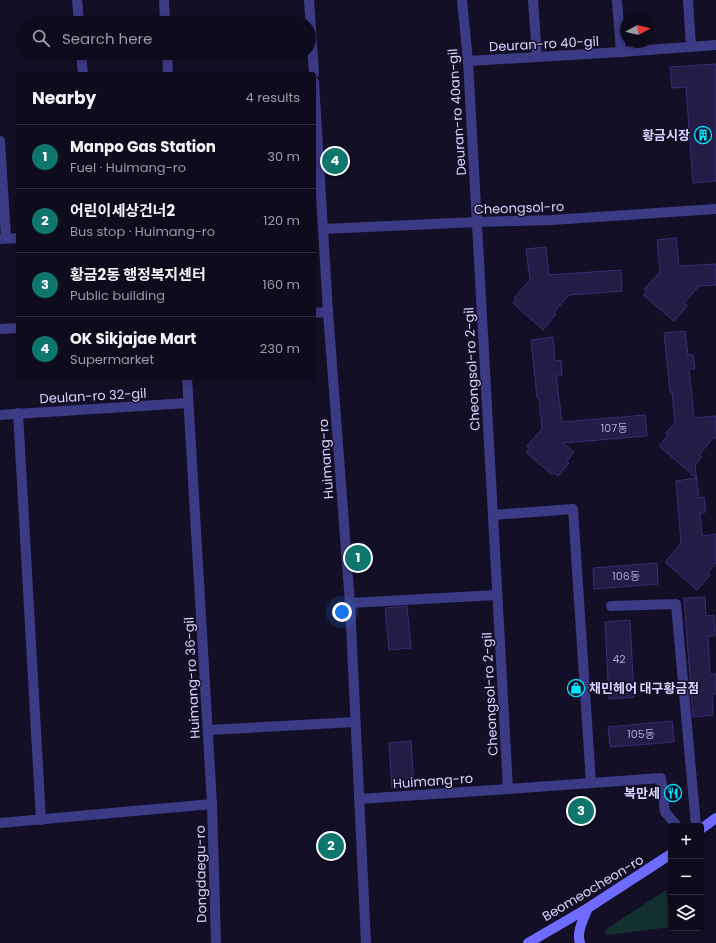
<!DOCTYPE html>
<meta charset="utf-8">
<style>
:root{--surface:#0e0b1c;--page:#1c1929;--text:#f1f3f6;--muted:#9b9ba3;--line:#2e2b3b;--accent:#0f766e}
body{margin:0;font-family:Poppins,"Noto Sans KR",sans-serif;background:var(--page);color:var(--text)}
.controls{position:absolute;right:12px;bottom:12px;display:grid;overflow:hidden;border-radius:4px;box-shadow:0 2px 6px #0003}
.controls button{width:36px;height:36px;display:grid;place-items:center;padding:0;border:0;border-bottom:1px solid var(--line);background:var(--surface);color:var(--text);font:20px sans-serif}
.compass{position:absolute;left:620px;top:12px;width:36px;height:36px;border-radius:50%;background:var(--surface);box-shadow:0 2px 6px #0003;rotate:82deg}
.you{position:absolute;left:342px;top:612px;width:14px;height:14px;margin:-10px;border:3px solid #fff;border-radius:50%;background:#1a73e8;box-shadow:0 0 0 6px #1a73e833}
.badge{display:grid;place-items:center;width:26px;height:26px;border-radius:50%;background:var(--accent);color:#fff;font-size:13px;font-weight:700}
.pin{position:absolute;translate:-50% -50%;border:2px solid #fff;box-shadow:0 1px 4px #0006}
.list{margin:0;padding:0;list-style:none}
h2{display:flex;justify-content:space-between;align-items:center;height:52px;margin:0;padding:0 16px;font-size:17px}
h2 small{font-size:13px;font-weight:400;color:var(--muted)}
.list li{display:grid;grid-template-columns:26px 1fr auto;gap:12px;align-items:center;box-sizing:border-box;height:64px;padding:0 16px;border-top:1px solid var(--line)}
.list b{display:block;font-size:15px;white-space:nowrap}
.list p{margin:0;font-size:13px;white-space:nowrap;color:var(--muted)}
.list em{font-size:13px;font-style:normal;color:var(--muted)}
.icon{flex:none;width:22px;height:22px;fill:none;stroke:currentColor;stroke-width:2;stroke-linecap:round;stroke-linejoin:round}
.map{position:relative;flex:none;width:716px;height:943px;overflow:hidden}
.search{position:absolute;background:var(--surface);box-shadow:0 2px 6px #0003;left:16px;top:16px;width:300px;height:44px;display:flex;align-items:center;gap:10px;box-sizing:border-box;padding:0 14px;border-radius:22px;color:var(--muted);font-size:15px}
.panel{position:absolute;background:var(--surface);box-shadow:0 2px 6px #0003;left:16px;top:72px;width:300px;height:308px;border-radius:4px}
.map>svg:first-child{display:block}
.green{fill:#12302f}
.building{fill:#241b47;stroke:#3b2d73}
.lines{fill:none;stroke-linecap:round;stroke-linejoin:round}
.minor{stroke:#3d3a85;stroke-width:10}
.tertiary{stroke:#3d3a85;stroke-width:10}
.secondary{stroke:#6f6bff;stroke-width:10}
.labels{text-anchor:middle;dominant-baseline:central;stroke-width:3;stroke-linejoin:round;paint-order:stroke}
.number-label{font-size:11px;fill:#aca6d1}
.street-label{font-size:13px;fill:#d9d4ff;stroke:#130f26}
.poi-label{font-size:13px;font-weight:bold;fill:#d9d4ff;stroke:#130f26;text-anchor:end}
</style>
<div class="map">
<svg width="716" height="943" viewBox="0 0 716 943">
<rect width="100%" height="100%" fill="#130f26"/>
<polygon class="green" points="666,890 671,927 607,935 605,934 605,931 608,928"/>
<g class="building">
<polygon points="716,64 716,181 693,183 686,87 672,88 670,67"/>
<polygon points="676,238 679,266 716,264 716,285 699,286 684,303 687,306 674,321 643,295 647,291 644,289 660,272 657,240"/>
<polygon points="546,247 549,275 621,270 622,291 569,295 554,312 556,314 543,330 513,303 516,300 514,298 530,280 526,249"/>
<polygon points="685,331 688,355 693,354 695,369 689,369 694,418 716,416 716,438 713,438 699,455 702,457 695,465 699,498 704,497 706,512 700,512 702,536 716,534 716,563 708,572 710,575 697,590 665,562 681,543 676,481 696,478 659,446 669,434 665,434 675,422 672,392 670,392 664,333"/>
<polygon points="553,337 555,361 561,360 562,375 556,375 562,422 645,415 647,436 563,443 574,452 567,461 569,463 558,476 554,473 552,475 526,452 529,448 527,446 542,429 539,398 537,398 531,340"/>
<polygon points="657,563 658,584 594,589 593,568"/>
<polygon points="705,597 706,616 714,615 715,636 708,636 710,675 716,674 716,694 712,694 713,715 693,717 684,598"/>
<polygon points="407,606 411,648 389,650 385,608"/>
<polygon points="630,620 634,697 609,699 605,622"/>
<polygon points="672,721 674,742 610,747 608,727"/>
<polygon points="411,741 414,786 392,788 389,743"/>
</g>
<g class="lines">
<g class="minor">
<polyline points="77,0 79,23"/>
<polyline points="164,0 165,23"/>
<polyline points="462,0 468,61 508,789 661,778 665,812 677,826"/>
<polyline points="533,0 537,57"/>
<polyline points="617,0 621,52"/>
<polyline points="688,0 691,47"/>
<polyline points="81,53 83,74"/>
<polyline points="167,53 168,74"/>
<polyline points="468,61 621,52 716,45"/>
<polyline points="0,141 6,238"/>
<polyline points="0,239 18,238"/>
<polyline points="314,313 328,312"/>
<polyline points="0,329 18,328"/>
<polyline points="187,378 212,804 216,943"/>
<polyline points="18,413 41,820"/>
<polyline points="0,415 188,403"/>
<polyline points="493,515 573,509 591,783"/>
<polyline points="350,603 497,595"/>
<polyline points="611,606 676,604 696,826"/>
<polyline points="208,730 355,722"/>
<polyline points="359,799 508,789"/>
<polyline points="0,823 212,804"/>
</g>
<g class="tertiary">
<polyline points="309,0 314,74"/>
<polyline points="314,82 328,312 350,603 366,943"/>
<polyline points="323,229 477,222 552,220 716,209"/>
</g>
<g class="secondary">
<polyline points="701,829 716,818"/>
<polyline points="528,943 588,908 671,854"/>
<path d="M 580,943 C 576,932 584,918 588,908"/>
</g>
</g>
<defs>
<g id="building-ring" transform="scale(0.9)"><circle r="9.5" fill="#130f26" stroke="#00e5ff" stroke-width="1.5"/><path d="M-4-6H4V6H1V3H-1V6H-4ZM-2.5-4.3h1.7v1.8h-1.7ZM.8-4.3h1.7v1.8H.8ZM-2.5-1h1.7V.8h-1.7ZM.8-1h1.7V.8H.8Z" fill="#00e5ff"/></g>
<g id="shop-ring" transform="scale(0.9)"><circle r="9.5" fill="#130f26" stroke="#00e5ff" stroke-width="1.5"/><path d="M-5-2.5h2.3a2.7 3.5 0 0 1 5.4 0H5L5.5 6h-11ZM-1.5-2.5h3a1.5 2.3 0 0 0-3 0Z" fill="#00e5ff"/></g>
<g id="restaurant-ring" transform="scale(0.9)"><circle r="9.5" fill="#130f26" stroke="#00e5ff" stroke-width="1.5"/><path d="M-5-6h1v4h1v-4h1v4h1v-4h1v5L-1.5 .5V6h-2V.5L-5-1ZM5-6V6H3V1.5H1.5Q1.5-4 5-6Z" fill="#00e5ff"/></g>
</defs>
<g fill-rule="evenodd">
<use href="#building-ring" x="703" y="135"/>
<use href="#shop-ring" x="576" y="688"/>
<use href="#restaurant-ring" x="673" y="793"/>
</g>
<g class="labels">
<g class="number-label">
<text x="614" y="428">107동</text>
<text x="626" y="576">106동</text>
<text x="619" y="659">42</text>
<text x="641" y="734">105동</text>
</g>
<g class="street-label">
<text transform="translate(544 44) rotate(-3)">Deuran-ro 40-gil</text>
<text transform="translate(457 112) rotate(-94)">Deuran-ro 40an-gil</text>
<text transform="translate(519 208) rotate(-2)">Cheongsol-ro</text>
<text transform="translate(472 369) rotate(-93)">Cheongsol-ro 2-gil</text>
<text transform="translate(93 396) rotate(-3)">Deulan-ro 32-gil</text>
<text transform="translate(326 459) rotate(-94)">Huimang-ro</text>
<text transform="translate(192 678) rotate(-93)">Huimang-ro 36-gil</text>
<text transform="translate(490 694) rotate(-93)">Cheongsol-ro 2-gil</text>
<text transform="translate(433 781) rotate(-4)">Huimang-ro</text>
<text transform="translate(201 874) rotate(-91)">Dongdaegu-ro</text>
<text transform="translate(593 888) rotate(-31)">Beomeocheon-ro</text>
</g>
<g class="poi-label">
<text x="690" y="135">황금시장</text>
<text x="589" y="688" text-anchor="start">채민헤어 대구황금점</text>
<text x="660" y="793">복만세</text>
</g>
</g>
</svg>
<div class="controls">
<button>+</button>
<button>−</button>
<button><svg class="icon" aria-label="layers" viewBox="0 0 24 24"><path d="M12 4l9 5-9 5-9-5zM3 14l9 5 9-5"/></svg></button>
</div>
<svg class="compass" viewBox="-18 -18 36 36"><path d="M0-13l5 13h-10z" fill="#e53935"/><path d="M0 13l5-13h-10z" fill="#9b9ba3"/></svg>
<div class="you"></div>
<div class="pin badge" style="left:358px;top:558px">1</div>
<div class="pin badge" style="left:331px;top:846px">2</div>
<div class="pin badge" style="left:581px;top:811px">3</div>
<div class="pin badge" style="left:335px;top:161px">4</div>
<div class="search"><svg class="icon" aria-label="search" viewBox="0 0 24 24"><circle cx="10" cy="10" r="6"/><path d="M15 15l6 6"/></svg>Search here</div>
<section class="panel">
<h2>Nearby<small>4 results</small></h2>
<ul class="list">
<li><span class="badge">1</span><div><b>Manpo Gas Station</b><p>Fuel · Huimang-ro</p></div><em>30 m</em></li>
<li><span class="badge">2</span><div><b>어린이세상건너2</b><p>Bus stop · Huimang-ro</p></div><em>120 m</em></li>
<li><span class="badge">3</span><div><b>황금2동 행정복지센터</b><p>Public building</p></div><em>160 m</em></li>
<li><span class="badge">4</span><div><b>OK Sikjajae Mart</b><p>Supermarket</p></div><em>230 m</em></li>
</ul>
</section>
</div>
